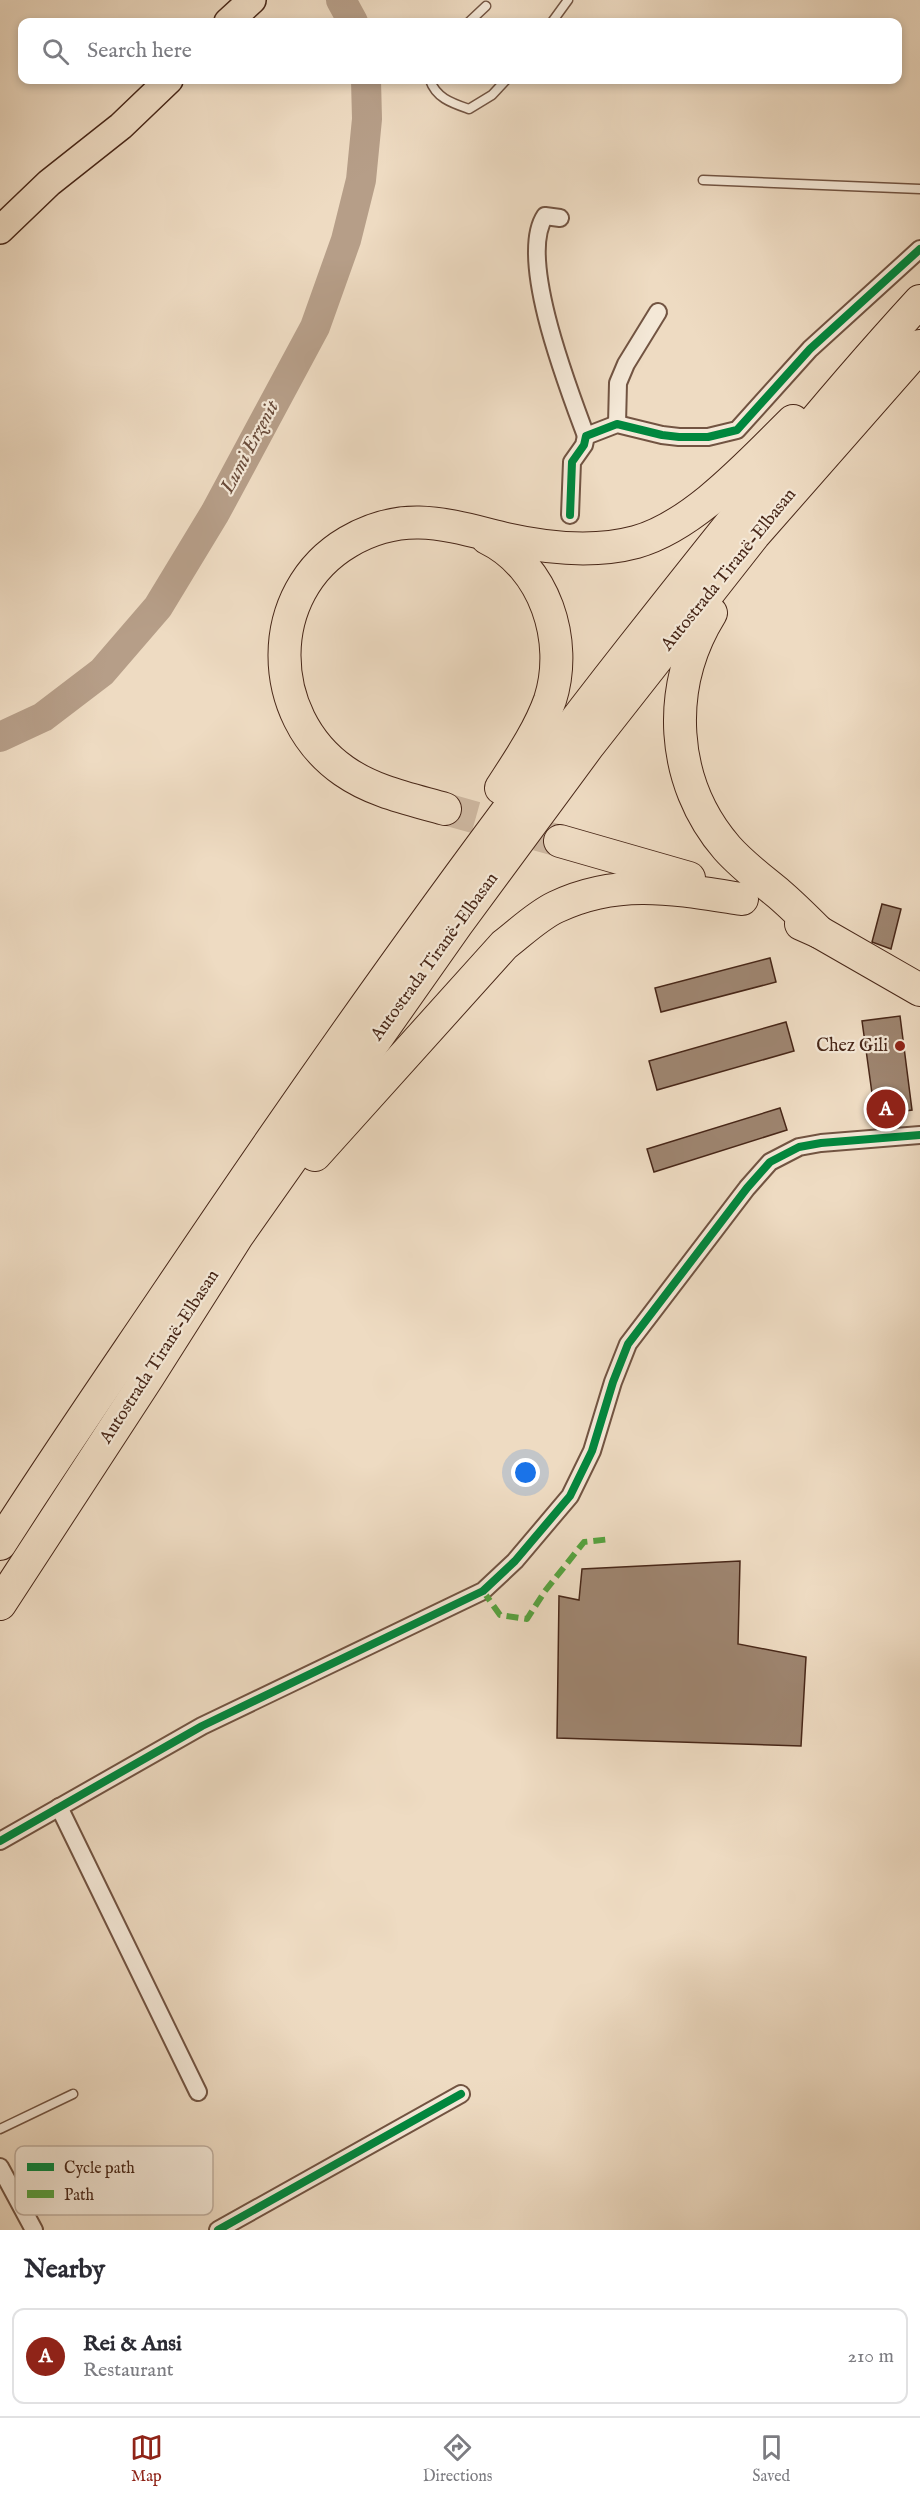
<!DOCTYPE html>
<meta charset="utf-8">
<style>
:root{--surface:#fff;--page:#f7f7f7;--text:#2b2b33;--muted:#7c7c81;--line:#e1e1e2;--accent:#8f2418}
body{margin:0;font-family:"IM FELL English",serif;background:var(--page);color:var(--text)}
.you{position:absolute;left:526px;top:1473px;width:21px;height:21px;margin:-15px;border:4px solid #fff;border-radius:50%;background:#1a73e8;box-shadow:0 0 0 9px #1a73e833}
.badge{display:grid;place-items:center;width:39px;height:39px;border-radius:50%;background:var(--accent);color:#fff;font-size:20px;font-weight:700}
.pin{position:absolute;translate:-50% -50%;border:3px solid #fff;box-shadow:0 2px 6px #0006}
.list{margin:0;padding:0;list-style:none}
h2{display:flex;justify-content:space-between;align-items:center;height:78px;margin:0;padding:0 24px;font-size:26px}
h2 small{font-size:20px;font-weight:400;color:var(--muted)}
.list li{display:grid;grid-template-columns:39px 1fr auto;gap:18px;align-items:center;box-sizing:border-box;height:96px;margin:0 12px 12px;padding:0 12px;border:2px solid var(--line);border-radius:12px}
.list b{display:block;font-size:22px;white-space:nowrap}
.list p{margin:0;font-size:20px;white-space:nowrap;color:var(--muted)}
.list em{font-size:20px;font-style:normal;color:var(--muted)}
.icon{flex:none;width:33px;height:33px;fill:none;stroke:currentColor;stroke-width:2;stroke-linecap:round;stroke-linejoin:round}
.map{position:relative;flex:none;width:920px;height:2230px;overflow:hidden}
.search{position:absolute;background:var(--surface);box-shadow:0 3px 9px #0003;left:18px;right:18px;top:18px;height:66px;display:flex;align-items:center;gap:15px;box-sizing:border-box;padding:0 21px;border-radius:12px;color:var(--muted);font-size:22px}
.sheet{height:186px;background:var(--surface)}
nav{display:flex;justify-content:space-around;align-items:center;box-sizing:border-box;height:84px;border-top:2px solid var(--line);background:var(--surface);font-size:16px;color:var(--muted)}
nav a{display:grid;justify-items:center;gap:3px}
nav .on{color:var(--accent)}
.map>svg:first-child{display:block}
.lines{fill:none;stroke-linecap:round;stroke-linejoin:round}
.river{stroke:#b69e88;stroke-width:30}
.building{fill:#9e8570;stroke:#482718;stroke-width:1.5}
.motorway-tunnel{stroke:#cdb7a0;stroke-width:32;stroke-dasharray:32 16;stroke-linecap:butt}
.service-casing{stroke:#725442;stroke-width:11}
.minor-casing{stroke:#725442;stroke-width:20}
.primary-casing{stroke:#482718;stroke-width:30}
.motorway-casing{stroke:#482718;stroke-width:34}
.service{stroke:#f4e8d7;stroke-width:8}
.minor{stroke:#f4e8d7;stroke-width:16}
.primary{stroke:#eedbc2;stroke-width:27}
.motorway{stroke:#eedbc2;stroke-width:32}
.quiet{stroke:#56a340;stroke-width:6;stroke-dasharray:12 6;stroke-linecap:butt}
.cycleway-casing{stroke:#f4e8d7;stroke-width:11}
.cycleway{stroke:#00873e;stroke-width:8}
.poi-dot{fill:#8f2418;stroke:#f4e8d7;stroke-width:2}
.labels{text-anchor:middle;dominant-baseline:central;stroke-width:4.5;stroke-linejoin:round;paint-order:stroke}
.street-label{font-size:18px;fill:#482718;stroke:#f4e8d7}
.poi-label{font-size:18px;fill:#482718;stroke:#f4e8d7;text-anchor:end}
.water-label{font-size:20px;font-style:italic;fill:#694b3a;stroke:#f4e8d7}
.key{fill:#f4e8d7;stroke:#c0ae9e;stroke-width:1.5}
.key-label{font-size:16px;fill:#482718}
</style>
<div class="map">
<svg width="920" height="2230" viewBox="0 0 920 2230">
<rect width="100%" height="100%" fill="#eedbc2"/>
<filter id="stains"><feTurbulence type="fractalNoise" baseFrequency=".00333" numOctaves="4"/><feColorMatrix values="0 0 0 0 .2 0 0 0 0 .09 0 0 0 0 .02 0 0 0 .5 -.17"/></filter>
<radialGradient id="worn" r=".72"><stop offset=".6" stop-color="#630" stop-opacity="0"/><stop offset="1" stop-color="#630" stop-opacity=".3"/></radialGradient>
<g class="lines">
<g class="river">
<polyline points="341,0 353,22"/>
<polyline points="0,737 43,717 102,672 158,607 215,513 315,327 346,240 361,180 367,119 366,80"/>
</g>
</g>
<g class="building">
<polygon points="882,904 901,909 891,949 872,942"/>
<polygon points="770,958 776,982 661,1012 655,988"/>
<polygon points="900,1016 912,1110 875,1115 862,1021"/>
<polygon points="786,1022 794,1051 657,1090 649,1061"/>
<polygon points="780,1108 787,1130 654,1172 647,1149"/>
<polygon points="740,1561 738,1644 806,1657 801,1746 557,1738 559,1596 579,1600 582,1569"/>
</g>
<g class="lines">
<polyline class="motorway-tunnel" points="445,809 560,841"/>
<g class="service-casing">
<g id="service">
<polyline points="469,22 486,6"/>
<polyline points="552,22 568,0"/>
<path d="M 430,80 C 436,98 452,103 469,109 L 492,95 L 506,80"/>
<polyline points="703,180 920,189"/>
<polyline points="0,2129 73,2094"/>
</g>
</g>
<g class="minor-casing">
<g id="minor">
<path d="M 560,218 L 545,216 C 517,258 569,390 586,436"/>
<polyline points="617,424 618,383 626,364 658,312"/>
<polyline points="570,515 572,462 584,445 586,436 617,424 662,435 679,437 708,437 737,430 810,349 920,249"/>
<polyline points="59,1807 198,2092"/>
<polyline points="0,1841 202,1726 483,1591 515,1561 570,1496 592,1451 613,1382 628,1344 747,1188 770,1162 799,1147 821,1143 920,1135"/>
<polyline points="0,2167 34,2230"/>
<polyline points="218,2230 461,2094"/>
</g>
</g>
<g class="primary-casing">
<g id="primary">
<polyline points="228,22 252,0"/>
<polyline points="0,230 49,183 121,126 169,80"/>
</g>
</g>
<g class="motorway-casing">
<g id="motorway">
<path d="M 487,538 C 545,566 569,641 550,700 C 539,731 519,760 501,788"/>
<path d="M 711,613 C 665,687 670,782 727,848 C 743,866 761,879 779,894 C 793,906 806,919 819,932"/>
<path d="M 445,809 C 410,799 374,792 344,771 C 265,716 263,592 348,542 C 404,509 448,525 506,539 C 546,548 595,553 636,542 C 694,526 751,462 793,421"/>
<polyline points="560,841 689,878"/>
<polyline points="801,924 819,932 920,990"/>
<path d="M 315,1155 L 504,945 C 521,932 537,916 556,907 C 619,877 677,889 742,899"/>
<path d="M 0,1544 C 56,1456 115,1371 173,1285 C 319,1068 470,854 632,648 C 725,530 818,412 920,301"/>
<polyline points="0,1604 148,1377 238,1235 457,924 589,745 754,535 920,346"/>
</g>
</g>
<use href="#service" class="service"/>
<use href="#minor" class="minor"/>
<use href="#primary" class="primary"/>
<use href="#motorway" class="motorway"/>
<polyline class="quiet" points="483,1591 500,1615 527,1619 545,1591 584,1542 611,1539"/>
<g class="cycleway-casing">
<g id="cycleway">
<polyline points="570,515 572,462 584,445 586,436 617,424 662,435 679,437 708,437 737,430 810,349 920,249"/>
<polyline points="0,1841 202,1726 483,1591 515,1561 570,1496 592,1451 613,1382 628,1344 747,1188 770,1162 799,1147 821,1143 920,1135"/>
<polyline points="218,2230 461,2094"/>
</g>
</g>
<use href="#cycleway" class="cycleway"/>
</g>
<circle class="poi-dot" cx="900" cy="1046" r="6"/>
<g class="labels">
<g class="street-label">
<text transform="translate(729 570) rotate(-51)">Autostrada Tiranë-Elbasan</text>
<text transform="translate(435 957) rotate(-54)">Autostrada Tiranë-Elbasan</text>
<text transform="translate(160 1357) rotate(-57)">Autostrada Tiranë-Elbasan</text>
</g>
<g class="poi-label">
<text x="888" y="1046">Chez Gili</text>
</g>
<g class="water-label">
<text transform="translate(250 447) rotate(-62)">Lumi Erzenit</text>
</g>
</g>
<rect x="15" y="2146" width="198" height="69" rx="9" class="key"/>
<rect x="27" y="2163" width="27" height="8" fill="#00873e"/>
<rect x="27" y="2190" width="27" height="8" fill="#56a340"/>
<g class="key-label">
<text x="64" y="2173">Cycle path</text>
<text x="64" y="2200">Path</text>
</g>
<rect width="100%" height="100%" filter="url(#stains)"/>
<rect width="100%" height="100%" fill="url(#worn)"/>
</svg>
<div class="you"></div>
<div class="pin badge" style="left:886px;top:1109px">A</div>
<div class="search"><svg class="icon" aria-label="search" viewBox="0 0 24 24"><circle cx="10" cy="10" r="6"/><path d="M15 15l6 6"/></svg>Search here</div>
</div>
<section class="sheet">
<h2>Nearby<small></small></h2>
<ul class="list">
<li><span class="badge">A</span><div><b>Rei &amp; Ansi</b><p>Restaurant</p></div><em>210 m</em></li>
</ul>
</section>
<nav>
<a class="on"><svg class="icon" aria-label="map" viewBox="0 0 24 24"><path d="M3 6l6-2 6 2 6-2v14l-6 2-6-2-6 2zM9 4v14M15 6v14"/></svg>Map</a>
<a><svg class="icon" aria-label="directions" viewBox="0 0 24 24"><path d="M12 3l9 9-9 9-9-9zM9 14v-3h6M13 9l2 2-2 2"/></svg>Directions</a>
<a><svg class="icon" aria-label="saved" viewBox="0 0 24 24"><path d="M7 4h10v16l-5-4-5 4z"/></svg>Saved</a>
</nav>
